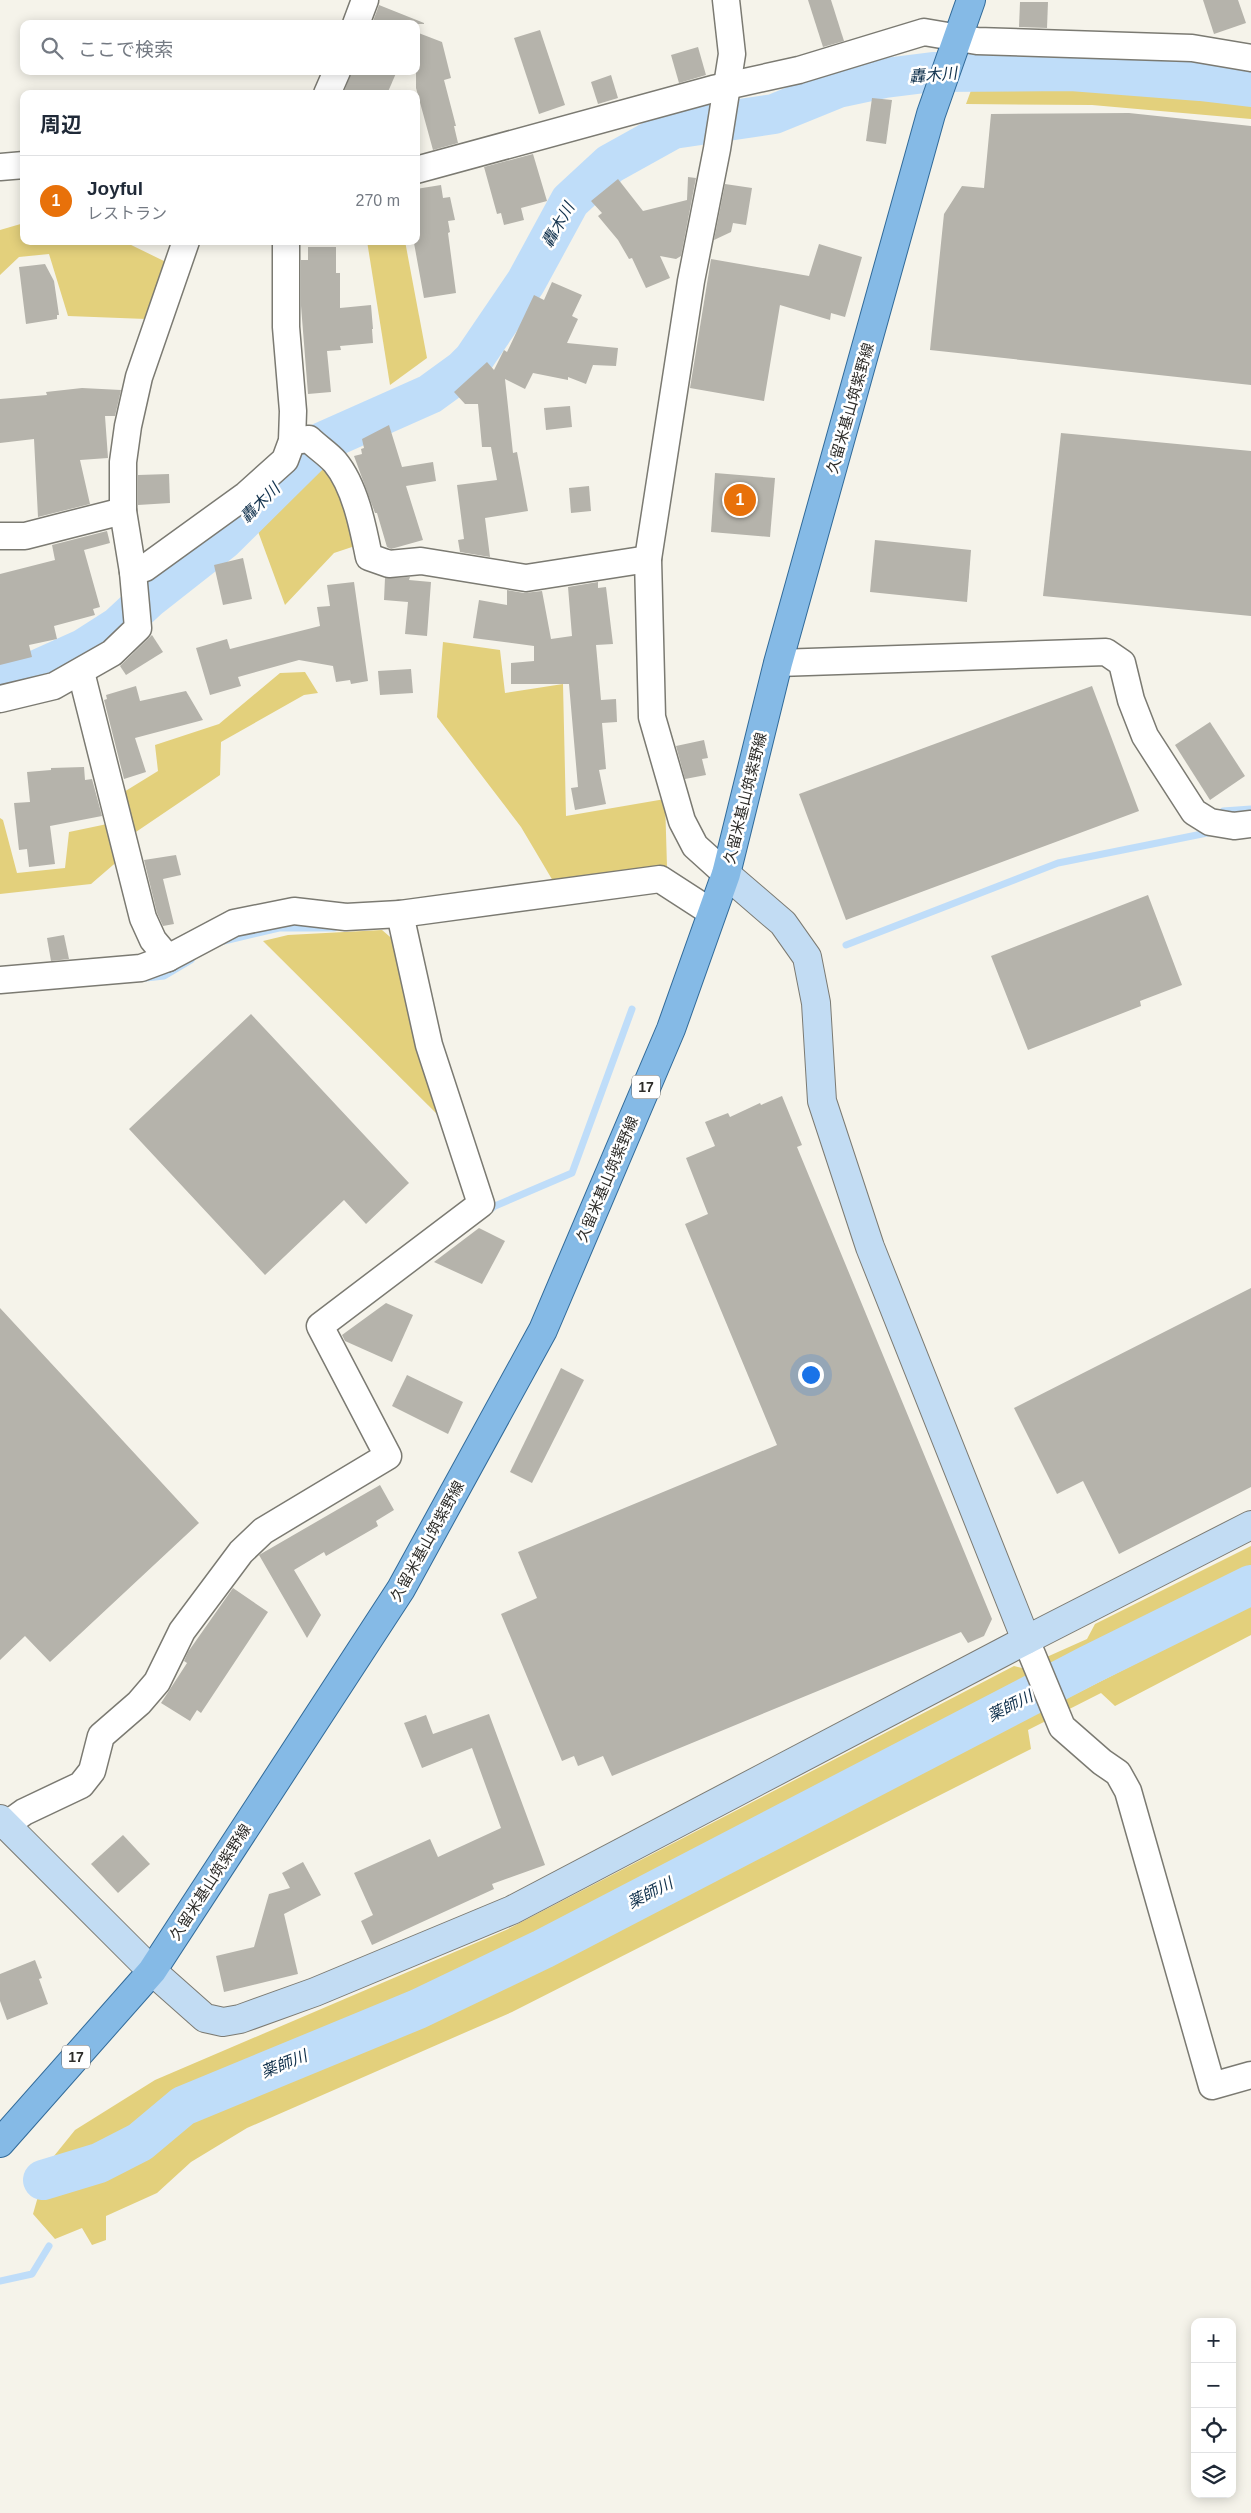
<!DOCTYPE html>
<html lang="ja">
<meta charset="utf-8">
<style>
:root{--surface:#fff;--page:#f6f6f7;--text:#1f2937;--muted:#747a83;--line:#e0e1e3;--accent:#2563eb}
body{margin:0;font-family:Helvetica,"Noto Sans JP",sans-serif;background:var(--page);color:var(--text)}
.controls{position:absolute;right:15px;bottom:15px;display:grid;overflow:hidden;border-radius:10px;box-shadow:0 2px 12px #0003}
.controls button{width:45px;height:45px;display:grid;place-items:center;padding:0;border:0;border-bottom:1px solid var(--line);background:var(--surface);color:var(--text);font:25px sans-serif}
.you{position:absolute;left:810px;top:1374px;width:18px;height:18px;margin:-12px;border:4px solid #fff;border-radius:50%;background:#1a73e8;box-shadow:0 0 0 8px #1a73e833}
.badge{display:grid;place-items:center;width:32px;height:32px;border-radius:50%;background:var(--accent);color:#fff;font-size:16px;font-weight:700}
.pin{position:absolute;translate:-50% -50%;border:2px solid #fff;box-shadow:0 1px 5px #0006}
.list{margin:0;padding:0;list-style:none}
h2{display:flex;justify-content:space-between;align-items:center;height:65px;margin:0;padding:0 20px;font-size:21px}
h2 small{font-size:16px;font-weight:400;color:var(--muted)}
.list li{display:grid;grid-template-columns:32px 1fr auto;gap:15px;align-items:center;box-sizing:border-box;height:90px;padding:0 20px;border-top:1px solid var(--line)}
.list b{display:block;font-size:19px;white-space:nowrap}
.list p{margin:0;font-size:16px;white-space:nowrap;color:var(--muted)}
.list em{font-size:16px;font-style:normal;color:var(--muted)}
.icon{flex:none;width:28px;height:28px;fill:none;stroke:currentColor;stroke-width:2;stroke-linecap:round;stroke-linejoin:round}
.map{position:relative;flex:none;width:1251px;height:2513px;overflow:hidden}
.search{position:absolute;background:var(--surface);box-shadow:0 2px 12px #0003;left:20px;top:20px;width:400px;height:55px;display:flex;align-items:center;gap:12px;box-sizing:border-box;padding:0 18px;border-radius:10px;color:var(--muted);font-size:19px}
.panel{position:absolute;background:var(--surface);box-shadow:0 2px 12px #0003;left:20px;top:90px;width:400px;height:155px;border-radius:10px}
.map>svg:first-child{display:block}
.green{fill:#e3d07c}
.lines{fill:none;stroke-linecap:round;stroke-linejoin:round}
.stream{stroke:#bfddf9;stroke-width:7}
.river{stroke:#bfddf9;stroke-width:40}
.building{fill:#b5b3ab}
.street-casing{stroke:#7b7a72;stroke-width:29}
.secondary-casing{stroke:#7b7a72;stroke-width:30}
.primary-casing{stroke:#316a99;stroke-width:30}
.street{stroke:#fff;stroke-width:26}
.secondary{stroke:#c2dcf3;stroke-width:28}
.primary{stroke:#85bae6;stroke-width:28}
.labels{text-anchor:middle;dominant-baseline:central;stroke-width:5;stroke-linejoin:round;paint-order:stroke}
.shield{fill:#fff;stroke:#6c6b69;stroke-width:1}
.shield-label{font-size:14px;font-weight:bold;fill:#2d2c29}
.street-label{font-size:15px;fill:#2d2c29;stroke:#fff}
.water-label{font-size:16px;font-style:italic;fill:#13334e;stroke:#fff}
</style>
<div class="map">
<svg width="1251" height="2513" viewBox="0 0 1251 2513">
<rect width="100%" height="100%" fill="#f5f3ea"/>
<g class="green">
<polygon points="1054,49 1251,65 1251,76 1207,68"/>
<polygon points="1071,84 1251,102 1251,119 1092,105 966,104 973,85"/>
<polygon points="24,223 24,241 123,241 168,263 146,319 68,316 49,254 19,257 0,275 0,230"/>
<polygon points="367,241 405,241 427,358 390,385"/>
<polygon points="325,463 346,499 358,545 334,553 285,605 256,526"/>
<polygon points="443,642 500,650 505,693 563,684 566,816 665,799 667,867 553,881 521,827 437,717"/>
<polygon points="305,672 318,693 304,695 221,742 220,775 130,836 119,795 158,771 155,745 219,724 280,673"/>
<polygon points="0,818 3,820 17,873 65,868 69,832 112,823 120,859 91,884 0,894"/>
<polygon points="382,930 396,942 444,1121 263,941 288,935"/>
<polygon points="1251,1546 1251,1569 498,1954 187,2086 98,2147 54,2156 75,2130 155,2080 506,1930 1014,1666 1022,1668 1087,1639 1095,1624"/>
<polygon points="1251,1605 1251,1635 1115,1706 1101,1693 1028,1730 1031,1749 512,2012 247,2128 191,2162 157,2193 106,2216 106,2240 92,2245 82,2228 55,2239 33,2214 39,2193 100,2181 132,2167 196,2118 495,1989"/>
</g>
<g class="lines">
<g class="stream">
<polyline points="1219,819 1223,811 1251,809"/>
<polyline points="224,941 279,928 334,928"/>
<polyline points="846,945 1058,863 1212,832"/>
<polyline points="146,978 164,976 191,960"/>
<polyline points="487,1212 495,1206 572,1173 632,1009"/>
<polyline points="0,2281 32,2274 49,2246"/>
</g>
<g class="river">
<polyline points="0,681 32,672 83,649 119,626 148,599 223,540 322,442 430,394 463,370 473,360 526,282 570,201 610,164 673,129 774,114 838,88 885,78 933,72 1071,71 1200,81 1251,87"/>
<polyline points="43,2180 99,2163 140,2142 183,2106 418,2009 543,1949 1089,1665 1251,1585"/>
</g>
</g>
<g class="building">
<polygon points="808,0 831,0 844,41 823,47"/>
<polygon points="1203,0 1238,0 1246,23 1214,34"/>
<polygon points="1020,2 1048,2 1047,28 1019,27"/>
<polygon points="379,5 424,23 424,24 372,24"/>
<polygon points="540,30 565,105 539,114 514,38"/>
<polygon points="416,32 442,42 451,78 444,80 456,126 454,126 458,143 433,150 416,88"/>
<polygon points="698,47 706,75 679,83 671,55"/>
<polygon points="352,71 397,71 387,94 343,94"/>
<polygon points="611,75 618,98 598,104 591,82"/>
<polygon points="872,98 892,100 886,144 866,141"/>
<polygon points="1129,113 1251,126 1251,385 930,350 944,214 962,186 984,188 991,114"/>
<polygon points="533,154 547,201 521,208 524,220 504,225 501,213 497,214 484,167"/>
<polygon points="688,177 696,178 681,256 676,259 660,256 670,278 646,288 632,258 629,259 618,240 598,216 602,213 591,201 618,179 643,211 687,200"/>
<polygon points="725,184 752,188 746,225 733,223 731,232 714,240"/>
<polygon points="441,185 443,198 450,197 455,220 448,221 450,232 448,233 456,293 424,298 414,243 416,243 416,189"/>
<polygon points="819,244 862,257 845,317 831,313 830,320 780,305 764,401 690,388 711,259 809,276"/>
<polygon points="308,247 336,247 336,273 340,273 340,308 371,305 373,329 372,329 373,343 340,346 341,350 327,351 331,392 308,394 301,306 301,260 308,260"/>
<polygon points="45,264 54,281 59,315 57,315 57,319 26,324 19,267"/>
<polygon points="552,282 582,295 572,316 578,319 567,343 618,348 616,366 593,365 586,384 568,377 568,380 533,373 525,389 505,379 513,453 517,452 528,511 485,518 490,557 460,552 458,540 464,539 457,485 497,480 491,447 482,447 478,404 465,404 454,392 487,362 494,370 504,350 507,352 534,295 544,300"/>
<polygon points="82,388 121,390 115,416 105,416 108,458 80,460 90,504 38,517 34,439 0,443 0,399 47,395 46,392"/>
<polygon points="570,406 572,427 546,430 544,408"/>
<polygon points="389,425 402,467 433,462 436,481 406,486 423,540 391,549 387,547 377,513 375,513 354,456 362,454 361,449 364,448 362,439"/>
<polygon points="1061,433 1251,451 1251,616 1043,596"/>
<polygon points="715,473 775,478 770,537 711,532"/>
<polygon points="169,474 170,503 138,505 138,475"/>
<polygon points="589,486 591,511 571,513 569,488"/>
<polygon points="107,531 110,543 84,550 100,607 93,609 95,615 54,626 57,639 29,645 32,657 0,665 0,574 55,560 52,545"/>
<polygon points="875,540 971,550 967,602 870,592"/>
<polygon points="243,558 252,599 223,605 214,565"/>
<polygon points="410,577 409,580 431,582 427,636 405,634 408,602 384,600 385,578"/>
<polygon points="354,582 368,681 351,684 350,680 336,682 333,666 299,660 238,677 241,686 210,695 196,648 227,639 230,649 320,626 317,607 330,606 327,585"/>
<polygon points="598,582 598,588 606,587 613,644 596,645 601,700 616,699 617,722 602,723 606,769 599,770 606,804 575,810 571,788 578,787 569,684 511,684 511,663 534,661 534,646 473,638 479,600 507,605 507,590 524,593 542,591 551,639 572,636 568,587"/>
<polygon points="152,635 163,652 126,675 120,666"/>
<polygon points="411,669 413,693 380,695 378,671"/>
<polygon points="136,686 140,701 186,691 203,720 135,738 146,772 124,779 104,700 107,699 106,695"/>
<polygon points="1092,686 1139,811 846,920 799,794"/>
<polygon points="1210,722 1245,776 1210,800 1175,745"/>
<polygon points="704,740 708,758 702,759 706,775 685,779 676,746"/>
<polygon points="84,767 85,780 92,779 102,816 50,826 55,864 29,867 27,849 19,850 14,803 30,802 27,772 51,770 51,768"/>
<polygon points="176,855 181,875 163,879 174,924 163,926 157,913 144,860"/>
<polygon points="1148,895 1182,985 1140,1001 1141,1006 1028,1050 991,956"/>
<polygon points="64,935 69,959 51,961 47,938"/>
<polygon points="251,1014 409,1183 366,1224 344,1200 265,1275 129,1129"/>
<polygon points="782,1096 802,1145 797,1147 992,1619 984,1636 968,1643 961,1632 612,1776 603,1756 578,1766 574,1756 562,1761 501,1614 537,1598 518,1552 777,1445 685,1224 708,1214 686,1158 715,1146 705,1122 728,1113 730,1117 760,1103 761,1105"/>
<polygon points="479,1228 505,1241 482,1284 434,1262"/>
<polygon points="1251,1288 1251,1487 1119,1554 1083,1481 1057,1494 1014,1408"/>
<polygon points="386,1303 413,1315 392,1362 345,1341 342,1335"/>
<polygon points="0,1308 199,1523 50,1662 25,1636 0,1660"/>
<polygon points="561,1368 584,1380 532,1483 510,1472"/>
<polygon points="407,1375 463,1402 448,1434 392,1406"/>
<polygon points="380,1485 394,1510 376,1521 378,1526 326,1556 324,1552 294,1570 321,1615 307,1638 259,1555"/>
<polygon points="233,1588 268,1612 201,1713 197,1710 190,1721 161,1703 187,1663 184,1661 188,1652"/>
<polygon points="489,1714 545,1865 492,1884 494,1889 372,1945 361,1921 373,1915 354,1873 430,1839 438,1857 501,1828 472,1748 422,1768 404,1723 426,1715 433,1734"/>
<polygon points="123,1835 150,1864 118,1893 91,1864"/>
<polygon points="303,1862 321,1895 284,1914 298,1974 224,1992 216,1956 254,1947 269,1894 290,1888 282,1873"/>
<polygon points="35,1960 42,1978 39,1979 48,2004 7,2020 0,2001 0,1974"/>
</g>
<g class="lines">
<g class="street-casing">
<g id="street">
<polyline points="726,0 732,54 717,149 691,281 648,559 652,717 682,821 695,846 726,874"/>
<polyline points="356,24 365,0"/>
<polyline points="327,94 337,71"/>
<polyline points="0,167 24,165"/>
<polyline points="416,170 713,89 799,70 924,32 977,41 1192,48 1251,58"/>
<path d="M 292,441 L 309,439 C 317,447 328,454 335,462 C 355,486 363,527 369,557 L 389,564 L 421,561 L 526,578 L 648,559"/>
<polyline points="0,536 25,536 123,511"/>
<polyline points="133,572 145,568 246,495 285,460 292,441 293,411 286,327 286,241"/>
<polyline points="778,663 1106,652 1122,663 1131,700 1145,736 1194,812 1210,822 1234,826 1251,824"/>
<polyline points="81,672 143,918 153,940 168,958"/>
<polyline points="0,699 54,686 112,653 138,628 133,572 123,511 123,462 128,426 139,377 186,241"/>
<polyline points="0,980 141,968 168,958 234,923 294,911 346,917 400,914 660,879 711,912"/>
<polyline points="1026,1640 1062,1727 1102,1762 1118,1773 1128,1791 1212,2086 1251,2075"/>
<polyline points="6,1825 24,1812 81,1785 92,1771 101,1736 139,1703 157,1682 182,1631 241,1552 263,1531 388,1456 320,1326 481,1204 429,1045 400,914"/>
</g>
</g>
<g class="secondary-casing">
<g id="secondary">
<polyline points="726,874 783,923 807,957 816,1003 822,1101 870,1247 1026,1640"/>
<polyline points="0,1819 152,1971 205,2018 223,2022 240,2019 315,1992 512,1910 1026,1640 1251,1525"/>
</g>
</g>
<g class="primary-casing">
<polyline id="primary" points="0,2143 152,1971 401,1589 543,1330 671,1029 726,874 778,663 931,114 971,0"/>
</g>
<use href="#street" class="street"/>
<use href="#secondary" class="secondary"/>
<use href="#primary" class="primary"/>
</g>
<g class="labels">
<g class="shield">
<rect x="632" y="1075.5" width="28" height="23" rx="4"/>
<rect x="62" y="2045.5" width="28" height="23" rx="4"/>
</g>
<g class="shield-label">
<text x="646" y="1087">17</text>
<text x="76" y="2057">17</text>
</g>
<g class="street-label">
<text transform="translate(850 408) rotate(-74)">久留米基山筑紫野線</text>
<text transform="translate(745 798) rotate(-76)">久留米基山筑紫野線</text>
<text transform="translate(607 1179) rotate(-67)">久留米基山筑紫野線</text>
<text transform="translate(427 1541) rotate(-61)">久留米基山筑紫野線</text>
<text transform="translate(210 1882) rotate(-57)">久留米基山筑紫野線</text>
</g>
<g class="water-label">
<text transform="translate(933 75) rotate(-5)">轟木川</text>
<text transform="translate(558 225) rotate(-60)">轟木川</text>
<text transform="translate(260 503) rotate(-45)">轟木川</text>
<text transform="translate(1010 1706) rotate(-27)">薬師川</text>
<text transform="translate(650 1893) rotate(-27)">薬師川</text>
<text transform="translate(284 2064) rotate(-22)">薬師川</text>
</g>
</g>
</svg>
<div class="controls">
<button>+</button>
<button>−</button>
<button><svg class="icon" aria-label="locate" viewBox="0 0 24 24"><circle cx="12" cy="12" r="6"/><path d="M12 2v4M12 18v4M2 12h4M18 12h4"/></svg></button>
<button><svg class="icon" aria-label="layers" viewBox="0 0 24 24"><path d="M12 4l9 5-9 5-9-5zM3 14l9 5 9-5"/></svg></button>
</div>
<div class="you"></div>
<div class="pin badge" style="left:740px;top:500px;background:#e8710a">1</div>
<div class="search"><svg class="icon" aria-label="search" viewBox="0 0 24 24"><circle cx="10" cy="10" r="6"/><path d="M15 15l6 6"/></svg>ここで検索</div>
<section class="panel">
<h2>周辺<small></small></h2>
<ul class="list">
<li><span class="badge" style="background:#e8710a">1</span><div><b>Joyful</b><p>レストラン</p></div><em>270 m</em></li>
</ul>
</section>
</div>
